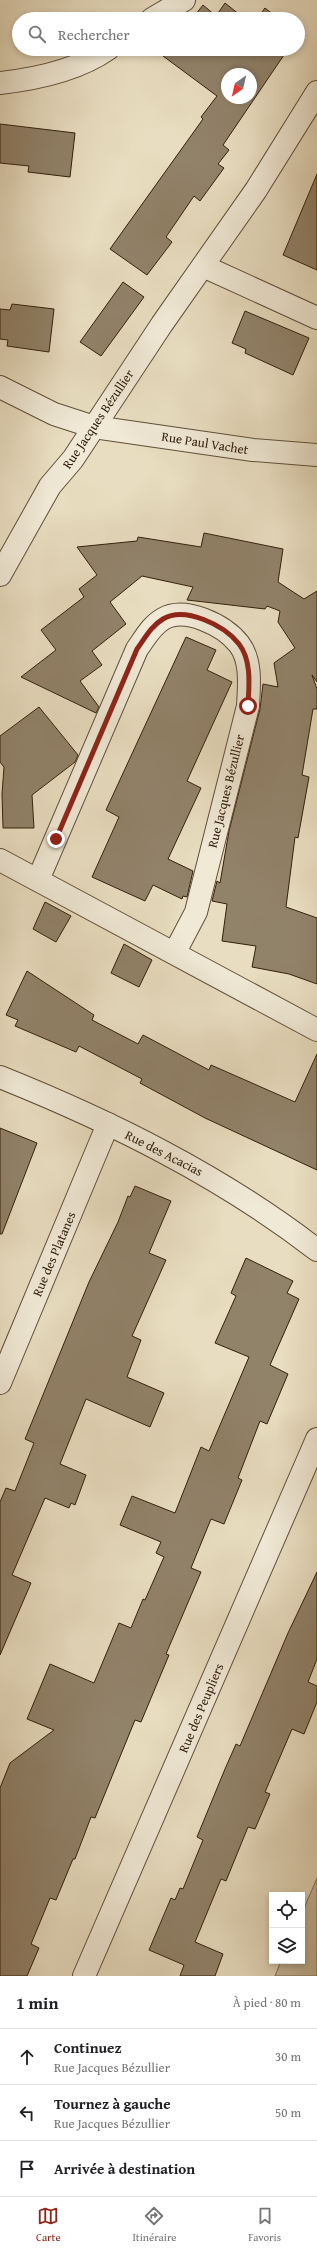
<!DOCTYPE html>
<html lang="fr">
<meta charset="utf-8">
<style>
:root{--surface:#fff;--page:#f6f6f6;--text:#202124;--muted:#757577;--line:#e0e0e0;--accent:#8f2418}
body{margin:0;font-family:"Gentium Book Plus",serif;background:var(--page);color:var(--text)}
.controls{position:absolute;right:12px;bottom:12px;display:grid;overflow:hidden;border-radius:0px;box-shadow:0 2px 6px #0003}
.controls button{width:36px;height:36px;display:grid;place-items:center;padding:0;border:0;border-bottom:1px solid var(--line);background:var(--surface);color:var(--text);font:20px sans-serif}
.compass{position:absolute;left:221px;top:68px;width:36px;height:36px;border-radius:50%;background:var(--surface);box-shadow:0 2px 6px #0003;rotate:214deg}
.stop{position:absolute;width:12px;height:12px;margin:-9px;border:3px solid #8f2418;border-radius:50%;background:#fff}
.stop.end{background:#8f2418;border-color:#fff;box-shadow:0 1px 4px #0008}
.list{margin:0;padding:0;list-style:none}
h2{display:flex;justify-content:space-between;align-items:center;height:52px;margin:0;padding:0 16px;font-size:17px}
h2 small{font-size:13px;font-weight:400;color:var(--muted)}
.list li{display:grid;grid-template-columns:26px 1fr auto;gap:12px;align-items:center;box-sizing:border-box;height:56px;padding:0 16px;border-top:1px solid var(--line)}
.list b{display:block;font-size:15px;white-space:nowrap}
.list p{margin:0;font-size:13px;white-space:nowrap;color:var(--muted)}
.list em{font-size:13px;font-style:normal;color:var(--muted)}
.icon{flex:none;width:22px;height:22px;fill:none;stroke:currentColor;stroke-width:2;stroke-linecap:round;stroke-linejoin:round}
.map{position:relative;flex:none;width:317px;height:1976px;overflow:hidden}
.search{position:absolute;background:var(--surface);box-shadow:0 2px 6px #0003;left:12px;right:12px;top:12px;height:44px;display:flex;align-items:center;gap:10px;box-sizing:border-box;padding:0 14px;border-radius:22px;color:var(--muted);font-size:15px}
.sheet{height:220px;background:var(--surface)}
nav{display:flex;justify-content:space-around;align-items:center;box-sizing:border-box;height:56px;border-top:1px solid var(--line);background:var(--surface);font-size:11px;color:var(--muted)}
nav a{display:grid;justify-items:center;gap:2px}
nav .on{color:var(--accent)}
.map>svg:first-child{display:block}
.green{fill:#c9bda2;stroke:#7e6e58}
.building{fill:#91826a;stroke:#32200d;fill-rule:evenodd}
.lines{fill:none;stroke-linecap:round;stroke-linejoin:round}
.minor-casing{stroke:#604f3a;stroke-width:24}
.minor{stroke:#f0e9d6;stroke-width:22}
.route{stroke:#8f2418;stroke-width:5}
.labels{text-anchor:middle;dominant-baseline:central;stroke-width:4;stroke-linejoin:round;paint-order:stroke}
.street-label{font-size:13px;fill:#32200d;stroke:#f0e9d6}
</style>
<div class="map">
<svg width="317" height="1976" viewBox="0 0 317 1976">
<rect width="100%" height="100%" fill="#e8ddc0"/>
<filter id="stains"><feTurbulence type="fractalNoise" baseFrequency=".005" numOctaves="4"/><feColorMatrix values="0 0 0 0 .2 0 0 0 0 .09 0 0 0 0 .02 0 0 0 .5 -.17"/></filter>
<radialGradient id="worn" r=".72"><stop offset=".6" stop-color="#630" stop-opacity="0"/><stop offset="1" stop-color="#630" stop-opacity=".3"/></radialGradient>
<polygon class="green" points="317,1878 317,1976 275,1976 281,1961 302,1961 302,1913"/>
<g class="building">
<polygon points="225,3 245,19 192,19 203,5 216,16"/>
<polygon points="265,8 279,19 257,19"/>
<path d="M 168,49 L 288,49 L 223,145 L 229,150 L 218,164 L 224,168 L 200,201 L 194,196 L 166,237 L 172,242 L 147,275 L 110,249 L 203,119 L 201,117 L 217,96 L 163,56 ZM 227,74 L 251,74 L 251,98 L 227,98 Z"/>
<polygon points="0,124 75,133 70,177 28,172 29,166 0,163"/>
<polygon points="317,174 317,270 283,255"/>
<polygon points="123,282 144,297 101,356 80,342"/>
<polygon points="12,304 54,309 49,352 7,346 8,340 0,339 0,309 10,310"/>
<polygon points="245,311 309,338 293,375 245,353 246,349 232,343"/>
<polygon points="204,533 283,549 278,582 304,599 317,591 317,682 312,675 317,689 317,709 313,709 302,775 309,777 298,838 295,837 286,907 317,918 317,984 289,974 252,967 256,946 222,941 227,904 212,901 217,881 220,883 229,831 260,709 263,684 278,687 274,663 295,648 278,622 280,611 267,606 265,609 187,600 193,587 142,576 110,602 126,624 92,651 102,665 80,681 99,707 96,713 21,677 56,650 41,630 84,597 79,589 97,575 77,547 137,541 138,537 201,547"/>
<polygon points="186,637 216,650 207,670 232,682 187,781 201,788 168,859 193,871 187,897 183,896 182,899 153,885 145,901 92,877 119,817 106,810"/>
<polygon points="39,707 78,755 75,762 32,795 34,828 3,828 2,794 4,767 0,762 0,736"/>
<polygon points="45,902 71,916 56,942 33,929"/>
<polygon points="124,944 152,960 139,987 111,973"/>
<polygon points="27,971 94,1015 92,1020 138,1044 143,1035 209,1070 211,1065 295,1102 317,1054 317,1170 205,1118 140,1083 142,1079 79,1046 76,1052 15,1026 18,1020 6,1015"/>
<polygon points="0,1128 37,1143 2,1234 0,1234"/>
<polygon points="135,1186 171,1201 149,1253 166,1260 132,1336 141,1340 127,1377 164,1393 150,1427 86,1399 60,1464 86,1475 75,1505 71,1503 69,1508 45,1498 12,1575 31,1583 0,1655 0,1502 6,1488 15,1491 34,1443 25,1439 89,1282 118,1222 128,1196 130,1197"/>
<polygon points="246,1258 293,1281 287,1293 299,1299 270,1365 288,1374 267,1424 260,1421 238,1478 242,1480 224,1524 211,1519 191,1568 201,1572 166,1654 169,1655 141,1722 135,1720 95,1818 91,1817 75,1859 73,1859 56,1900 50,1898 31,1944 39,1948 27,1976 0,1976 0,1788 10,1763 54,1730 27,1719 50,1664 94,1683 119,1623 131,1628 143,1599 145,1600 164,1557 156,1553 161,1542 120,1525 132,1496 175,1513 201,1447 209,1451 249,1357 215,1343 236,1296 231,1293"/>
<polygon points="317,1572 317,1659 308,1682 317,1686 317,1702 304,1734 292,1729 265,1792 270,1794 255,1829 248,1827 226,1881 221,1879 195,1942 223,1954 215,1976 180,1976 184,1965 149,1950 171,1898 175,1900 180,1888 183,1889 203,1840 197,1837 225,1769 236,1744 240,1746 288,1633"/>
</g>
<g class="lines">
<g class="minor-casing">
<g id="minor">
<polyline points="152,19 184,0"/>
<path d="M 0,83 C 36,79 78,70 108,49"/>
<polyline points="203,266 317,318"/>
<polyline points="0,387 54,414 94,427 253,450 317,455"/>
<polyline points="0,575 50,486 73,459 162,324 256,190 317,92"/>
<polyline points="0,860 317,1030"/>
<path d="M 38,880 L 137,649 C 145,638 151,626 163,619 C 185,606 224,625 239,644 C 252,661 249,686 248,706 L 196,912 L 175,952"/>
<path d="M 0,1077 C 112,1122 221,1176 317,1250"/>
<polyline points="0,1383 108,1124"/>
<polyline points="84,1976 317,1439"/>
</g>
</g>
<use href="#minor" class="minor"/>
</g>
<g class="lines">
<path class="route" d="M 56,839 L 137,649 C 145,638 151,626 163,619 C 185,606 224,625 239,644 C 252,661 249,686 248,706"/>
</g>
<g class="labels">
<g class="street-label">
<text transform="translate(98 419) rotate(-56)">Rue Jacques Bézullier</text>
<text transform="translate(205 443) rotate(9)">Rue Paul Vachet</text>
<text transform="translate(226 791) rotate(-76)">Rue Jacques Bézullier</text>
<text transform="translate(164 1153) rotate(27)">Rue des Acacias</text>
<text transform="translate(54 1254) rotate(-67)">Rue des Platanes</text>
<text transform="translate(201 1708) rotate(-67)">Rue des Peupliers</text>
</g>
</g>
<rect width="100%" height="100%" filter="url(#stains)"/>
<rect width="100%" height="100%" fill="url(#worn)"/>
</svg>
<div class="controls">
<button><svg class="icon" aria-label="locate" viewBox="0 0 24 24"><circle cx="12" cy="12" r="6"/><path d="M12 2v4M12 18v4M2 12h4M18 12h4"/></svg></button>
<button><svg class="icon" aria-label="layers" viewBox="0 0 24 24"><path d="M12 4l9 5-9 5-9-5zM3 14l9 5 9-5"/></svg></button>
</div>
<svg class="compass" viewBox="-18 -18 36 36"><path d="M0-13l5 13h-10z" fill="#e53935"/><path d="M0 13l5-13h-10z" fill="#757577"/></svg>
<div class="stop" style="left:248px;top:706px"></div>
<div class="stop end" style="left:56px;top:839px"></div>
<div class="search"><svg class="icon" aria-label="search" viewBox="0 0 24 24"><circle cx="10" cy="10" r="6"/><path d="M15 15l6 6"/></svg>Rechercher</div>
</div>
<section class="sheet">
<h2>1 min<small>À pied · 80 m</small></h2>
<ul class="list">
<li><svg class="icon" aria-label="ahead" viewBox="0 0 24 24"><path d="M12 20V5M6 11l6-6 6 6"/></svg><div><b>Continuez</b><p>Rue Jacques Bézullier</p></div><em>30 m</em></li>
<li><svg class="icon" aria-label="left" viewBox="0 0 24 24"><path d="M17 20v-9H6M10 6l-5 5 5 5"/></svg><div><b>Tournez à gauche</b><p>Rue Jacques Bézullier</p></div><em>50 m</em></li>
<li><svg class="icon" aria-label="arrive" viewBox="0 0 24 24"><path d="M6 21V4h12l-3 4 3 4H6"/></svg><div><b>Arrivée à destination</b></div></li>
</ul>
</section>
<nav>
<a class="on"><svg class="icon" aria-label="map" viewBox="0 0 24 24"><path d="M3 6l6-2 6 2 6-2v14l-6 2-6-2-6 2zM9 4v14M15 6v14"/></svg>Carte</a>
<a><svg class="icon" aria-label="directions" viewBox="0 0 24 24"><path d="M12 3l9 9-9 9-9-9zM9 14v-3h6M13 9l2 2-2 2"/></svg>Itinéraire</a>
<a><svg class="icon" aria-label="saved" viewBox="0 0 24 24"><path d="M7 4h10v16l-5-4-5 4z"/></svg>Favoris</a>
</nav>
